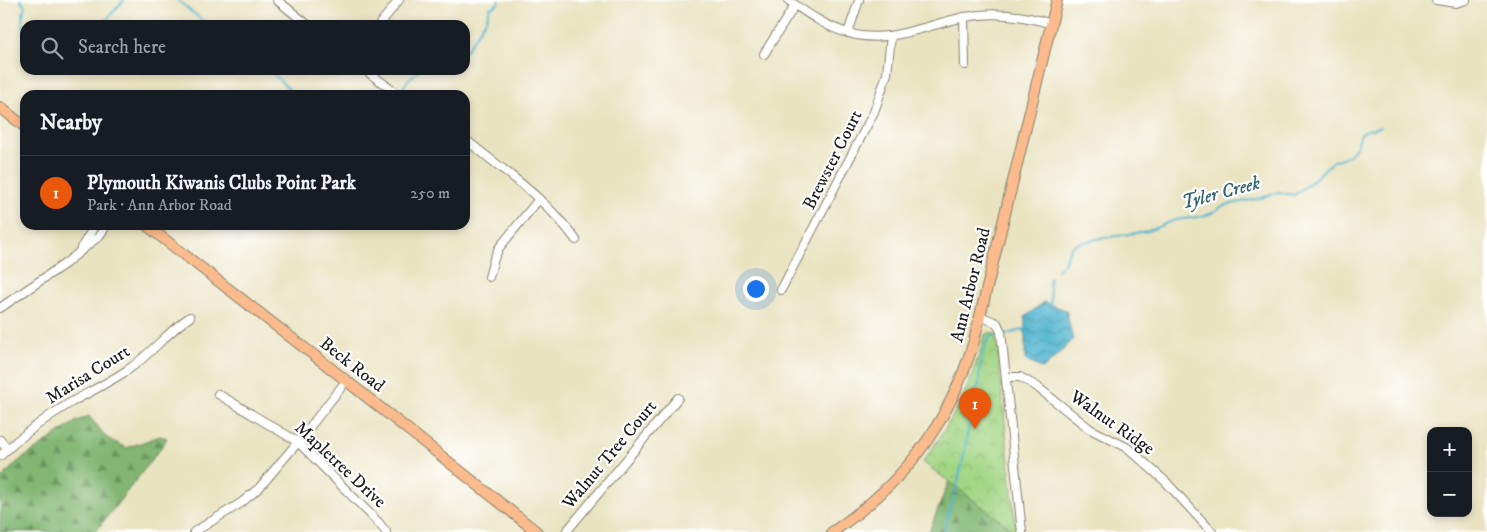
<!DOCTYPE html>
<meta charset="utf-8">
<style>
:root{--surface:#171b24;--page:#242831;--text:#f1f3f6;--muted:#9ea1a6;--line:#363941;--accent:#ea580c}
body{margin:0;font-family:"IM FELL DW Pica",serif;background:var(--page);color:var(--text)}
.controls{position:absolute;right:15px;bottom:15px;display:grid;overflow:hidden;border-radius:10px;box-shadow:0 2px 8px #0003}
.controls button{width:45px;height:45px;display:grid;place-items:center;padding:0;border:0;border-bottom:1px solid var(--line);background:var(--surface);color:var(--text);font:25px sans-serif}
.you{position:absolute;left:755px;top:288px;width:18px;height:18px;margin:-12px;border:4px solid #fff;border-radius:50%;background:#1a73e8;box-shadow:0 0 0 8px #1a73e833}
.badge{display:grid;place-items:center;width:32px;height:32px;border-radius:50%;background:var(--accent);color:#fff;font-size:16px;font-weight:700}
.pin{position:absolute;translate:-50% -41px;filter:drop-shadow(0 1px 2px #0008)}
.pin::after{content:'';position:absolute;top:26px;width:18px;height:15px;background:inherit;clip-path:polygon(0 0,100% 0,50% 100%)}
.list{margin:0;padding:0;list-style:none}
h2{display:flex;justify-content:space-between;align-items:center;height:65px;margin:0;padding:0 20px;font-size:21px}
h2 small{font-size:16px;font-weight:400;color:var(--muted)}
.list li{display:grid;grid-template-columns:32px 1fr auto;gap:15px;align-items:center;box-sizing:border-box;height:75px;padding:0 20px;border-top:1px solid var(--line)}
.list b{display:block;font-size:19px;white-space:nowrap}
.list p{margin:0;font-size:16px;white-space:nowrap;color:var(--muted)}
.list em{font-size:16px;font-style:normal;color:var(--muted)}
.icon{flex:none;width:28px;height:28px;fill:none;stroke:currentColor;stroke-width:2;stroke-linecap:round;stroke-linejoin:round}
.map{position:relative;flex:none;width:1487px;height:532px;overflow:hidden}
.search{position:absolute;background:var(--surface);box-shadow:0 2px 8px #0003;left:20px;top:20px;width:450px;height:55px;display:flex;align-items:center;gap:12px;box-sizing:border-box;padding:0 18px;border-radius:15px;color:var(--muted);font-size:19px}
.panel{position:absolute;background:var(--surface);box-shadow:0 2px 8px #0003;left:20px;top:90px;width:450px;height:140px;border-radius:15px}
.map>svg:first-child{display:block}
.forest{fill:url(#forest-firs);stroke:#4f6947}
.park{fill:url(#park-crowns);stroke:#607850}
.water{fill:url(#water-waves);stroke:#366876}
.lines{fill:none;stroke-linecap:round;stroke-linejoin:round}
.stream{stroke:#50b5cf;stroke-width:2}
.minor-casing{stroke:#83806e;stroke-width:10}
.major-casing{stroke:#83806e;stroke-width:12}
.minor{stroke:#fff;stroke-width:8}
.major{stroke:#fbbb8c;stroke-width:10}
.labels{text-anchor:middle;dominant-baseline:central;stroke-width:4.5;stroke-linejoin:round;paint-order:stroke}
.street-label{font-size:18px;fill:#1c1c1c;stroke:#fff}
.water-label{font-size:19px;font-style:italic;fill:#33616d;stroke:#fff}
</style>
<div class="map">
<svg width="1487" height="532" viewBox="0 0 1487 532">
<defs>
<pattern id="forest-firs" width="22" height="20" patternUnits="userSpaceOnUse" patternTransform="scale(1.25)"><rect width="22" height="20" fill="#82b672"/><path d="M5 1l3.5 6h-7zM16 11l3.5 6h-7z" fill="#6a935d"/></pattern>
<pattern id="park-crowns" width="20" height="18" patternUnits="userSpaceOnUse" patternTransform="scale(1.25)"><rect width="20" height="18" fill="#a3d584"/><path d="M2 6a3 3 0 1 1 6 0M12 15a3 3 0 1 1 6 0" fill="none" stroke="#8cb671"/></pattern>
<pattern id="water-waves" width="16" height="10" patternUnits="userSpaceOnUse" patternTransform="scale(1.25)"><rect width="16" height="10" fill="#50b5cf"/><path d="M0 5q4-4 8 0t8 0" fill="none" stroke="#4292a7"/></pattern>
</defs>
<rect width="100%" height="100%" fill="#fff"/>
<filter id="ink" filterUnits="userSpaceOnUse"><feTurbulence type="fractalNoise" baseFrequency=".02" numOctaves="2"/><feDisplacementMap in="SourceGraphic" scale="10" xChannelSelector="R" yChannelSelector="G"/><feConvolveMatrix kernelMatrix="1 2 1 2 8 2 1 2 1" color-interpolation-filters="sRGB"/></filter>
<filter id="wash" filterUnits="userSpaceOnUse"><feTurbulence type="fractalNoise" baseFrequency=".0096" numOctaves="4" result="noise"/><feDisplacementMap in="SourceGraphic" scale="20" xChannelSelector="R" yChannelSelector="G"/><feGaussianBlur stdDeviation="1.12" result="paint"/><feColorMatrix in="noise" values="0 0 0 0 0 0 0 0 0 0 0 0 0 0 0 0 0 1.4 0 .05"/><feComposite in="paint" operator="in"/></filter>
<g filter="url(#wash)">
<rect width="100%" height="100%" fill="#eae3c1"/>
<g class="forest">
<polygon points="89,416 107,438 126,448 160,436 167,438 163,445 140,475 95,532 0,532 0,479 16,463 75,422"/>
<polygon points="949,481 1016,532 929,532"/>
</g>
<path class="park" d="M 988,333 L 994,333 L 996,335 L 1016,532 L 923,462 C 943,434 961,405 973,373 C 977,360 981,348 985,335 Z"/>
<polygon class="water" points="1044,302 1066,310 1073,340 1043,369 1025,360 1025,317"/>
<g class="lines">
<g class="stream">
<polyline points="20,0 25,6 22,18 25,33"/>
<polyline points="177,0 208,25"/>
<polyline points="104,25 106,20 124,0"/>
<polyline points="465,52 486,20 490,8 498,4 499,0"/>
<polyline points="269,70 295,95"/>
<polyline points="403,88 408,80 419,70"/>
<polyline points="1057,270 1063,265 1071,247 1076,244 1098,239 1148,231 1175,220 1205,216 1214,212 1222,206 1261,198 1271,194 1280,193 1294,195 1310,183 1333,161 1349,156 1357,145 1361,134 1367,130 1381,127"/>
<path d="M 1050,305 C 1053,296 1047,287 1050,278"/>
<polyline points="1004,335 1026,329"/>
<polyline points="945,532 948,512 955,494 965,451 970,413 969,401 979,384 979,375 983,352 989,337 999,335"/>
</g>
</g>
</g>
<g filter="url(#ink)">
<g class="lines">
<g class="minor-casing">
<g id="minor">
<polyline points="277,0 308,25"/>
<path d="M 788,0 C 807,13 826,27 848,33 C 889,45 925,25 965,17 C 994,11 1023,15 1052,24"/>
<polyline points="1436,0 1456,3 1466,0"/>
<polyline points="964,17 965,65"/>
<polyline points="379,25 399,0"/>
<polyline points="848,33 859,0"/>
<polyline points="764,54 795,5"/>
<polyline points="365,70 399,95"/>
<path d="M 465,139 C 504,171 547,199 576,240"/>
<polyline points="81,248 95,225"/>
<polyline points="489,277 494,259 499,248 539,199"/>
<polyline points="781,290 874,112 887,74 891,36"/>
<polyline points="0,308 66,263 99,236 107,225"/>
<polyline points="980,316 997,323 1001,332 1022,532"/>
<polyline points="1006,377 1020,377 1036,386 1090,429 1128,448 1166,482 1212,532"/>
<polyline points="218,394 298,442 378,522 386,532"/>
<polyline points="0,440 7,449"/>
<path d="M 0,456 C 21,436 45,418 70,403 C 89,392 110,382 129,369 C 151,354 167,332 190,317"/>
<polyline points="194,532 241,503 259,488 298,442 346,381"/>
<polyline points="566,532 678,398"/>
</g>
</g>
<g class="major-casing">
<g id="major">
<polyline points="0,107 25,127"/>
<polyline points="146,225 324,363 537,532"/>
<path d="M 832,532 C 845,524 857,514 869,504 C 922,459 954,407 974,341 L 1057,0"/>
</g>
</g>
<use href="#minor" class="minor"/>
<use href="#major" class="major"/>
</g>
</g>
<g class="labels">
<g class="street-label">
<text transform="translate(833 160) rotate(-63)">Brewster Court</text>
<text transform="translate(971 285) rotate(-76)">Ann Arbor Road</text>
<text transform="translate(352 365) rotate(38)">Beck Road</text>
<text transform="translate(88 375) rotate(-32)">Marisa Court</text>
<text transform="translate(1112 423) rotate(35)">Walnut Ridge</text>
<text transform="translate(610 455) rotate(-50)">Walnut Tree Court</text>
<text transform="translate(340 465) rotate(43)">Mapletree Drive</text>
</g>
<g class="water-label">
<text transform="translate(1221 193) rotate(-15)">Tyler Creek</text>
</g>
</g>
</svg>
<div class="controls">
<button>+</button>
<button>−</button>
</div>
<div class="you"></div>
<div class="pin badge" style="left:975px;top:429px">1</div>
<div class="search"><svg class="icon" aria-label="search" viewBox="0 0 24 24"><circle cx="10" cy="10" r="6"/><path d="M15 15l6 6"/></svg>Search here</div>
<section class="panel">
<h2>Nearby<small></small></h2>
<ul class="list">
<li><span class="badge">1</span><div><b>Plymouth Kiwanis Clubs Point Park</b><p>Park · Ann Arbor Road</p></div><em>250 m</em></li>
</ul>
</section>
</div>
